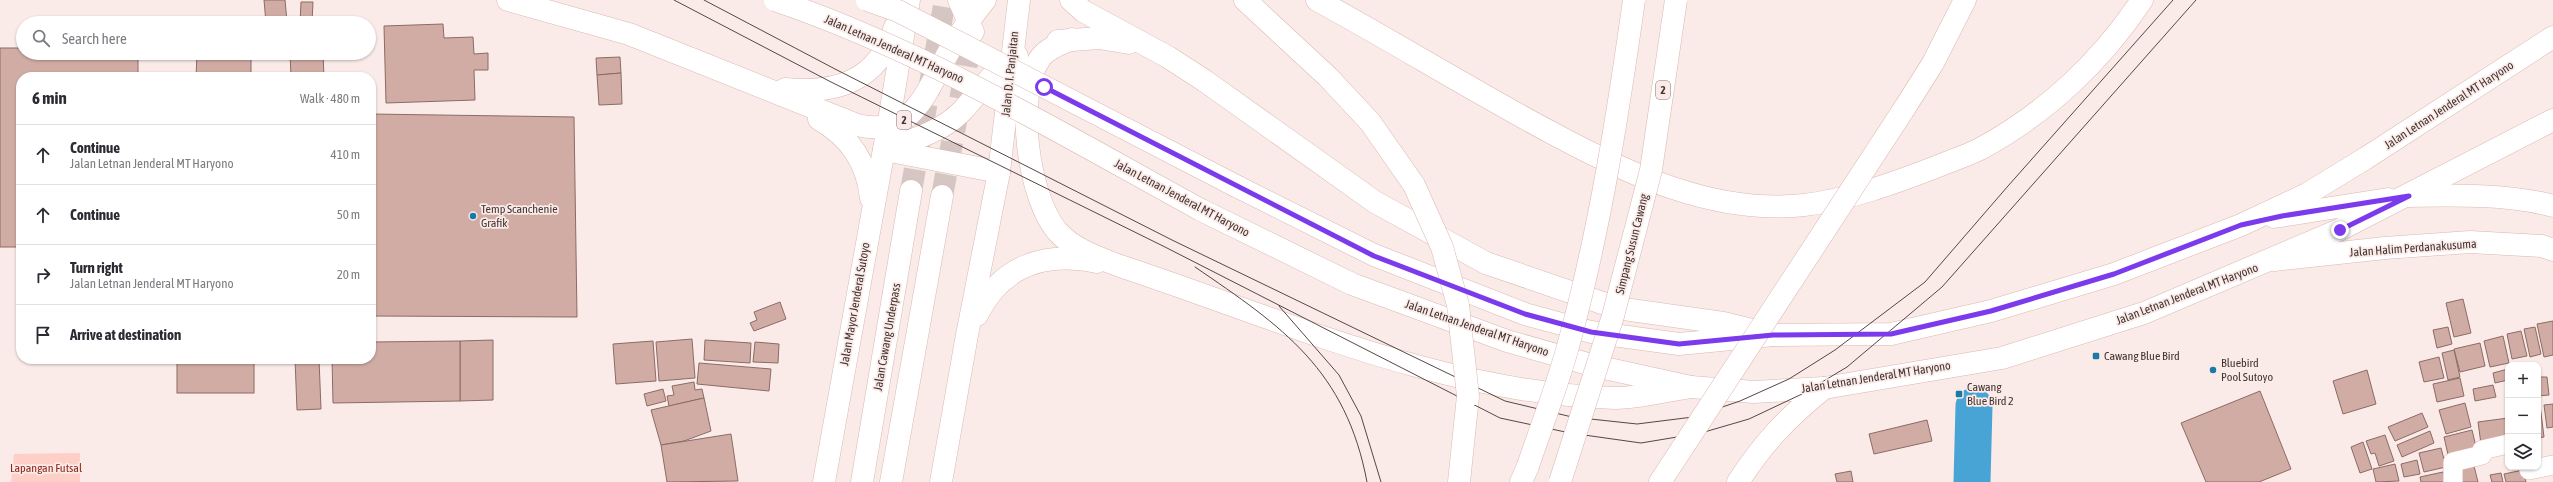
<!DOCTYPE html>
<meta charset="utf-8">
<style>
:root{--surface:#fff;--page:#f7f7f7;--text:#2b2b33;--muted:#7c7c81;--line:#e1e1e2}
body{margin:0;font-family:"Asap Condensed",sans-serif;background:var(--page);color:var(--text)}
.controls{position:absolute;right:12px;bottom:12px;display:grid;overflow:hidden;border-radius:8px;box-shadow:0 1px 3px #0004}
.controls button{width:36px;height:36px;display:grid;place-items:center;padding:0;border:0;border-bottom:1px solid var(--line);background:var(--surface);color:var(--text);font:20px sans-serif}
.stop{position:absolute;width:12px;height:12px;margin:-9px;border:3px solid #7c3aed;border-radius:50%;background:#fff}
.stop.end{background:#7c3aed;border-color:#fff;box-shadow:0 1px 4px #0008}
.list{margin:0;padding:0;list-style:none}
h2{display:flex;justify-content:space-between;align-items:center;height:52px;margin:0;padding:0 16px;font-size:17px}
h2 small{font-size:13px;font-weight:400;color:var(--muted)}
.list li{display:grid;grid-template-columns:26px 1fr auto;gap:12px;align-items:center;box-sizing:border-box;height:60px;padding:0 16px;border-top:1px solid var(--line)}
.list b{display:block;font-size:15px;white-space:nowrap}
.list p{margin:0;font-size:13px;white-space:nowrap;color:var(--muted)}
.list em{font-size:13px;font-style:normal;color:var(--muted)}
.icon{flex:none;width:22px;height:22px;fill:none;stroke:currentColor;stroke-width:2;stroke-linecap:round;stroke-linejoin:round}
.map{position:relative;flex:none;width:2553px;height:482px;overflow:hidden}
.search{position:absolute;background:var(--surface);box-shadow:0 1px 3px #0004;left:16px;top:16px;width:360px;height:44px;display:flex;align-items:center;gap:10px;box-sizing:border-box;padding:0 14px;border-radius:22px;color:var(--muted);font-size:15px}
.panel{position:absolute;background:var(--surface);box-shadow:0 1px 3px #0004;left:16px;top:72px;width:360px;height:292px;border-radius:16px}
.map>svg:first-child{display:block}
.green{fill:#fecfc6}
.lines{fill:none;stroke-linecap:round;stroke-linejoin:round}
.river{stroke:#48a4d5;stroke-width:37}
.building{fill:#d0aca5;stroke:#8c6b65}
.trunk-tunnel{stroke:#d5c6c3;stroke-width:22;stroke-dasharray:22 11;stroke-linecap:butt}
.minor-casing{stroke:#dcb7b1;stroke-width:20}
.tertiary-casing{stroke:#dcb7b1;stroke-width:23}
.primary-casing{stroke:#dcb7b1;stroke-width:23}
.trunk-casing{stroke:#dcb7b1;stroke-width:23}
.motorway-casing{stroke:#dcb7b1;stroke-width:23}
.minor{stroke:#fff;stroke-width:19}
.tertiary{stroke:#fff;stroke-width:22}
.primary{stroke:#fff;stroke-width:22}
.trunk{stroke:#fff;stroke-width:22}
.motorway{stroke:#fff;stroke-width:22}
.tram{stroke:#564744;stroke-width:1}
.primary-bridge-casing{stroke:#dcb7b1;stroke-width:23;stroke-linecap:butt}
.motorway-bridge-casing{stroke:#dcb7b1;stroke-width:23;stroke-linecap:butt}
.primary-bridge{stroke:#fff;stroke-width:22}
.motorway-bridge{stroke:#fff;stroke-width:22}
.route{stroke:#7c3aed;stroke-width:5}
.poi-dot{fill:#1a7aa7;stroke:#faebe8;stroke-width:1.5}
.labels{text-anchor:middle;dominant-baseline:central;stroke-width:3.5;stroke-linejoin:round;paint-order:stroke}
.shield{fill:#faebe8;stroke:#7a6b68;stroke-width:1}
.shield-label{font-size:11px;font-weight:bold;fill:#433431}
.street-label{font-size:12px;fill:#433431;stroke:#faebe8}
.poi-label{font-size:12px;fill:#433431;stroke:#faebe8;text-anchor:start}
.park-label{font-size:12px;fill:#8f261a;stroke:#faebe8}
</style>
<div class="map">
<svg width="2553" height="482" viewBox="0 0 2553 482">
<rect width="100%" height="100%" fill="#faebe8"/>
<polygon class="green" points="80,453 80,482 11,482 14,454"/>
<g class="lines">
<polyline class="river" points="1972,482 1974,406"/>
</g>
<g class="building">
<polygon points="264,0 285,0 287,21 266,23"/>
<polygon points="301,2 313,2 312,23 300,23"/>
<polygon points="443,24 444,38 473,37 474,54 488,53 488,70 474,70 475,100 386,103 384,26"/>
<polygon points="0,48 23,48 23,53 138,53 138,77 21,77 21,247 0,247"/>
<polygon points="197,53 251,53 251,77 257,77 196,77"/>
<polygon points="290,53 323,53 324,77 291,77"/>
<polygon points="620,57 621,73 597,75 596,58"/>
<polygon points="621,73 622,104 599,105 597,75"/>
<polygon points="371,114 574,117 577,317 371,316"/>
<polygon points="2463,299 2471,333 2454,337 2446,303"/>
<polygon points="780,302 786,319 754,331 750,323 757,320 754,312"/>
<polygon points="2553,321 2553,355 2544,357 2537,324"/>
<polygon points="2448,327 2452,344 2437,348 2433,330"/>
<polygon points="2535,327 2541,354 2530,357 2524,329"/>
<polygon points="2521,331 2527,356 2512,359 2507,334"/>
<polygon points="2503,336 2509,363 2490,367 2484,341"/>
<polygon points="692,339 695,378 659,381 656,342"/>
<polygon points="493,340 493,400 460,401 460,341"/>
<polygon points="705,340 751,343 750,363 704,360"/>
<polygon points="460,341 460,401 333,403 332,359 371,359 371,342"/>
<polygon points="653,341 656,381 616,384 613,344"/>
<polygon points="755,342 779,344 778,363 753,362"/>
<polygon points="2480,343 2485,366 2460,372 2454,349"/>
<polygon points="2454,350 2460,377 2448,380 2442,353"/>
<polygon points="2439,357 2444,378 2424,382 2419,362"/>
<rect x="177" y="359" width="77" height="34"/>
<polygon points="295,359 319,359 321,409 297,410"/>
<polygon points="699,363 771,369 769,391 697,384"/>
<polygon points="2508,369 2508,380 2495,383 2493,373"/>
<polygon points="2367,370 2376,404 2343,414 2333,381"/>
<polygon points="2538,377 2547,377 2549,395 2538,396"/>
<polygon points="2460,378 2464,396 2437,402 2433,384"/>
<polygon points="694,382 695,390 702,389 704,398 669,406 667,396 674,395 672,386"/>
<polygon points="2493,385 2496,397 2475,401 2473,389"/>
<polygon points="663,389 666,401 647,406 644,394"/>
<polygon points="2260,391 2291,469 2259,482 2206,482 2181,423"/>
<polygon points="704,398 711,431 684,441 661,445 651,410"/>
<polygon points="2465,403 2471,427 2446,434 2439,410"/>
<polygon points="2553,404 2553,427 2547,428 2544,405"/>
<polygon points="2540,405 2544,437 2538,438 2538,406"/>
<polygon points="2422,413 2428,427 2395,441 2388,427"/>
<polygon points="2508,418 2508,440 2481,444 2478,422"/>
<polygon points="1927,420 1932,441 1874,454 1869,434"/>
<polygon points="2472,430 2477,451 2449,459 2444,437"/>
<polygon points="2430,431 2434,443 2402,457 2397,445"/>
<polygon points="731,434 738,481 667,482 661,445"/>
<polygon points="2385,435 2394,461 2379,466 2375,453 2371,454 2366,441"/>
<polygon points="2363,442 2372,469 2360,473 2351,447"/>
<polygon points="2441,448 2446,467 2424,472 2419,453"/>
<polygon points="2417,460 2420,474 2404,477 2401,464"/>
<polygon points="2395,464 2399,481 2376,482 2373,469"/>
<polygon points="2474,466 2478,482 2460,482 2457,470"/>
<polygon points="2523,470 2526,482 2506,482 2504,474"/>
<polygon points="1851,471 1853,482 1837,482 1835,474"/>
<polygon points="2443,472 2445,482 2421,482 2420,477"/>
<polygon points="2501,473 2503,482 2492,482 2490,475"/>
</g>
<g class="lines">
<g class="trunk-tunnel">
<polyline points="911,191 945,0"/>
<polyline points="942,196 973,31"/>
</g>
<g class="minor-casing">
<g id="minor">
<polyline points="2529,470 2553,465"/>
<polyline points="2453,482 2453,462 2482,455 2482,450 2508,444"/>
</g>
</g>
<g class="tertiary-casing">
<g id="tertiary">
<path d="M 2409,196 C 2454,195 2510,194 2553,206"/>
<polyline points="2274,260 2385,248 2470,242 2542,246 2553,250"/>
<path d="M 1738,482 C 1764,442 1787,418 1824,388"/>
</g>
</g>
<g class="primary-casing">
<g id="primary">
<polyline points="1238,187 1374,255 1525,314 1591,332 1679,344 1773,335 1891,334 1991,311 2114,274 2241,225 2307,194 2366,158 2553,37"/>
<polyline points="1201,210 1352,284 1507,341 1595,366 1691,387 1754,392 1824,388 2002,358 2144,313 2339,230 2553,120"/>
<polyline points="2274,217 2388,199"/>
</g>
</g>
<g class="trunk-casing">
<g id="trunk">
<path d="M 508,0 L 629,34 L 857,125 C 915,139 927,88 951,48 C 961,31 973,15 985,0"/>
<polyline points="959,0 973,32"/>
<polyline points="1071,0 1083,11 1168,57 1205,81 1375,202 1486,263 1617,308 1723,323 1773,335"/>
<path d="M 1072,39 C 1061,44 1049,47 1041,57 C 1014,93 1028,197 1057,231 C 1074,250 1097,257 1120,266 C 1281,319 1443,394 1616,398 C 1640,398 1667,390 1691,387"/>
<polyline points="1058,41 1099,38 1129,43"/>
<path d="M 785,89 C 837,94 878,81 895,27"/>
<path d="M 819,119 C 850,137 867,162 871,198"/>
<path d="M 884,150 C 911,140 940,133 961,112 C 980,93 993,69 1017,56"/>
<polyline points="885,150 999,172"/>
<path d="M 977,315 C 1001,266 1044,251 1097,262"/>
<polyline points="824,482 888,127 909,0"/>
<polyline points="862,482 911,191"/>
<polyline points="891,482 942,196"/>
<polyline points="941,482 967,335 999,172 1019,0"/>
</g>
</g>
<g class="motorway-casing">
<g id="motorway">
<polyline points="1245,0 1328,77 1370,122 1414,185"/>
<path d="M 1317,0 C 1396,43 1473,91 1552,133 C 1628,174 1715,215 1804,205 C 1848,200 1894,183 1936,167 C 1950,161 1966,156 1980,149 C 2045,114 2101,62 2142,0"/>
<polyline points="1904,109 1933,63 1965,0"/>
<polyline points="1459,482 1468,396"/>
<polyline points="1521,482 1528,466"/>
<polyline points="1660,482 1683,447"/>
</g>
</g>
<use href="#minor" class="minor"/>
<use href="#tertiary" class="tertiary"/>
<use href="#primary" class="primary"/>
<use href="#trunk" class="trunk"/>
<use href="#motorway" class="motorway"/>
<g class="tram">
<polyline points="674,0 831,82 1165,247 1500,418 1570,433 1641,443 1701,433 1749,419 1802,394 1847,367 1942,287 2196,0"/>
<polyline points="704,0 835,69 1172,240 1505,401 1572,417 1637,424 1693,417 1740,401 1789,379 1835,350 1925,282 2008,186 2173,0"/>
<path d="M 1195,267 C 1283,327 1346,370 1367,482"/>
<polyline points="1279,306 1339,375 1361,416 1381,482"/>
</g>
<g class="primary-bridge-casing">
<g id="primary-bridge">
<path d="M 775,0 C 925,51 1062,134 1201,210"/>
<polyline points="867,0 898,11 1238,187"/>
</g>
</g>
<g class="motorway-bridge-casing">
<g id="motorway-bridge">
<polyline points="1414,185 1442,247 1458,305 1468,396"/>
<polyline points="1683,447 1904,109"/>
<path d="M 1528,466 C 1542,424 1559,382 1570,339 C 1600,228 1618,114 1634,0"/>
<polyline points="1560,482 1613,316 1651,170 1676,0"/>
</g>
</g>
<use href="#primary-bridge" class="primary-bridge"/>
<use href="#motorway-bridge" class="motorway-bridge"/>
</g>
<g class="lines">
<polyline class="route" points="1044,87 1374,256 1525,314 1591,332 1679,344 1773,335 1891,334 1991,311 2114,274 2241,225 2282,216 2409,196 2340,230"/>
</g>
<g class="poi-dot">
<circle cx="473" cy="216" r="4"/>
<rect x="2092" y="352" width="8" height="8" rx="2"/>
<circle cx="2213" cy="370" r="4"/>
<rect x="1955" y="390" width="8" height="8" rx="2"/>
</g>
<g class="labels">
<g class="shield">
<rect x="1656" y="81" width="14" height="18" rx="3"/>
<rect x="897" y="111" width="14" height="18" rx="3"/>
</g>
<g class="shield-label">
<text x="1663" y="90">2</text>
<text x="904" y="120">2</text>
</g>
<g class="street-label">
<text transform="translate(894 49) rotate(24)">Jalan Letnan Jenderal MT Haryono</text>
<text transform="translate(1010 74) rotate(-84)">Jalan D. I. Panjaitan</text>
<text transform="translate(2449 105) rotate(-33)">Jalan Letnan Jenderal MT Haryono</text>
<text transform="translate(1182 198) rotate(28)">Jalan Letnan Jenderal MT Haryono</text>
<text transform="translate(1632 244) rotate(-76)">Simpang Susun Cawang</text>
<text transform="translate(2413 248) rotate(-4)">Jalan Halim Perdanakusuma</text>
<text transform="translate(2187 294) rotate(-21)">Jalan Letnan Jenderal MT Haryono</text>
<text transform="translate(855 304) rotate(-80)">Jalan Mayor Jenderal Sutoyo</text>
<text transform="translate(1477 328) rotate(19)">Jalan Letnan Jenderal MT Haryono</text>
<text transform="translate(887 337) rotate(-80)">Jalan Cawang Underpass</text>
<text transform="translate(1876 377) rotate(-9)">Jalan Letnan Jenderal MT Haryono</text>
</g>
<g class="poi-label">
<text x="481" y="209">Temp Scanchenie<tspan x="481" dy="14">Grafik</tspan></text>
<text x="2104" y="356">Cawang Blue Bird</text>
<text x="2221" y="363">Bluebird<tspan x="2221" dy="14">Pool Sutoyo</tspan></text>
<text x="1967" y="387">Cawang<tspan x="1967" dy="14">Blue Bird 2</tspan></text>
</g>
<g class="park-label">
<text x="46" y="468">Lapangan Futsal</text>
</g>
</g>
</svg>
<div class="controls">
<button>+</button>
<button>−</button>
<button><svg class="icon" aria-label="layers" viewBox="0 0 24 24"><path d="M12 4l9 5-9 5-9-5zM3 14l9 5 9-5"/></svg></button>
</div>
<div class="stop" style="left:1044px;top:87px"></div>
<div class="stop end" style="left:2340px;top:230px"></div>
<div class="search"><svg class="icon" aria-label="search" viewBox="0 0 24 24"><circle cx="10" cy="10" r="6"/><path d="M15 15l6 6"/></svg>Search here</div>
<section class="panel">
<h2>6 min<small>Walk · 480 m</small></h2>
<ul class="list">
<li><svg class="icon" aria-label="ahead" viewBox="0 0 24 24"><path d="M12 20V5M6 11l6-6 6 6"/></svg><div><b>Continue</b><p>Jalan Letnan Jenderal MT Haryono</p></div><em>410 m</em></li>
<li><svg class="icon" aria-label="ahead" viewBox="0 0 24 24"><path d="M12 20V5M6 11l6-6 6 6"/></svg><div><b>Continue</b></div><em>50 m</em></li>
<li><svg class="icon" aria-label="right" viewBox="0 0 24 24"><path d="M7 20v-9h11M14 6l5 5-5 5"/></svg><div><b>Turn right</b><p>Jalan Letnan Jenderal MT Haryono</p></div><em>20 m</em></li>
<li><svg class="icon" aria-label="arrive" viewBox="0 0 24 24"><path d="M6 21V4h12l-3 4 3 4H6"/></svg><div><b>Arrive at destination</b></div></li>
</ul>
</section>
</div>
